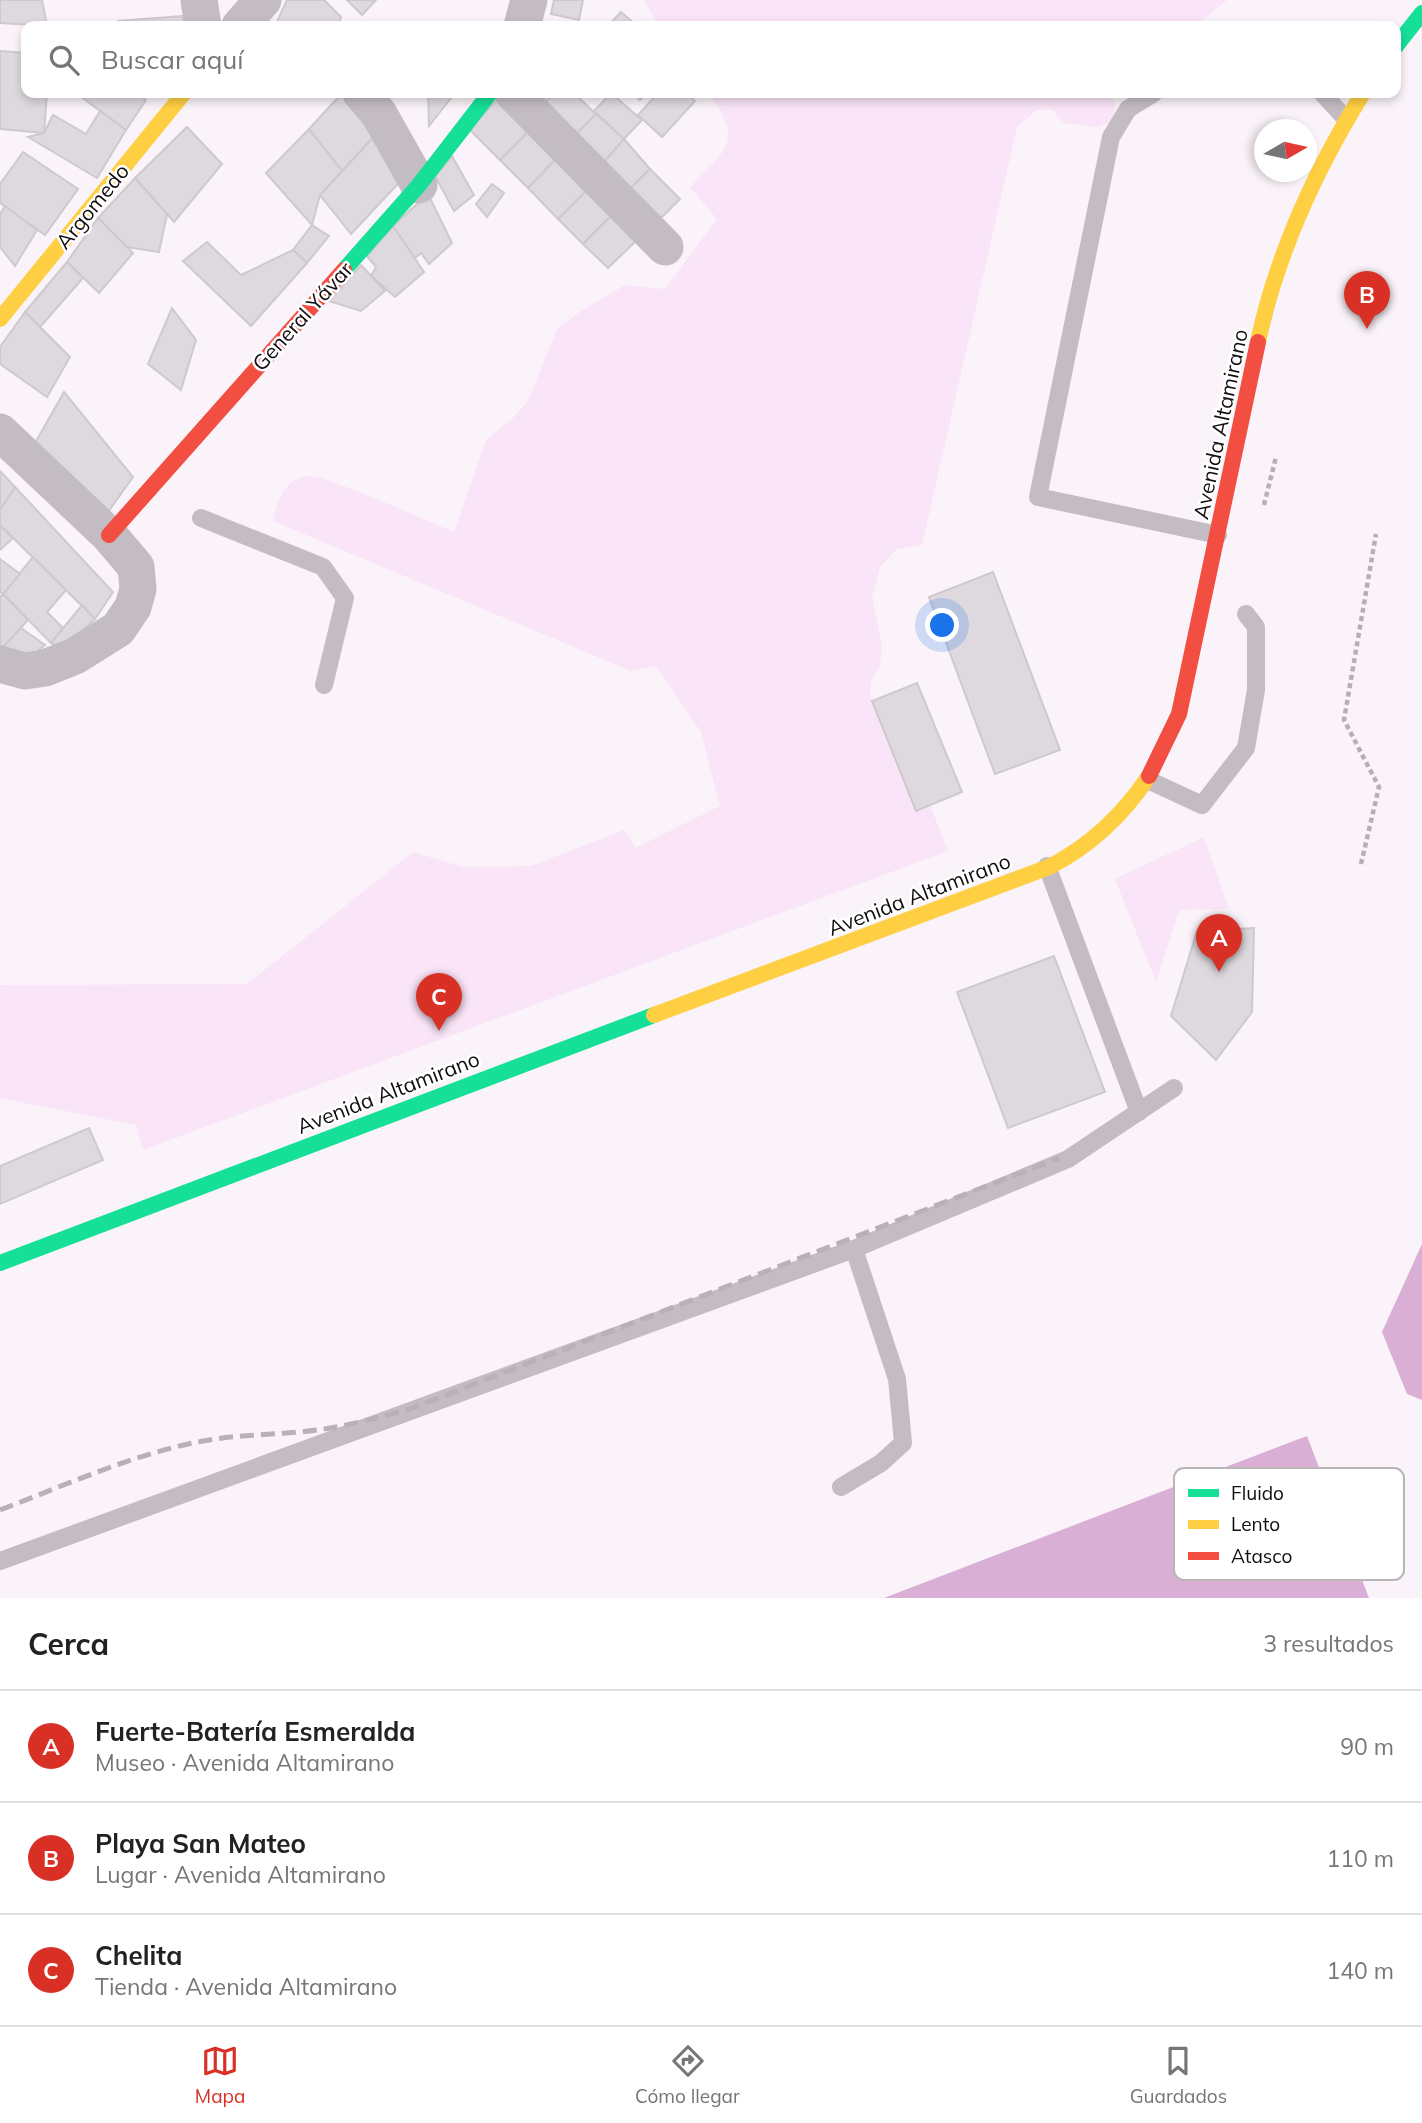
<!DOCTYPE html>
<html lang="es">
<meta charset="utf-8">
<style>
:root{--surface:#fff;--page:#f6f6f6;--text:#222;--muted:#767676;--line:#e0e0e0;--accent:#d93025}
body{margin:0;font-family:Mulish,sans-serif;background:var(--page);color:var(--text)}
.compass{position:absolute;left:1254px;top:119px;width:63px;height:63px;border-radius:50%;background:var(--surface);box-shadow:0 4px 10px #0003;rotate:81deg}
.you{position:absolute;left:943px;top:626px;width:24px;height:24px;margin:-18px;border:5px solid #fff;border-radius:50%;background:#1a73e8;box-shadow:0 0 0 10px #1a73e833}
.badge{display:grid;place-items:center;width:46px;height:46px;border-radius:50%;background:var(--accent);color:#fff;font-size:23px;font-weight:700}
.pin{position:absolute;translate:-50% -58px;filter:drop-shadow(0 2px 4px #0008)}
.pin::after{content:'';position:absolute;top:37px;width:24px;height:21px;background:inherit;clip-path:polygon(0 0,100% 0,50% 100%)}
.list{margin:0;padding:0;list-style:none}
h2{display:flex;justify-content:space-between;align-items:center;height:91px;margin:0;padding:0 28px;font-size:30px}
h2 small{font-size:23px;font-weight:400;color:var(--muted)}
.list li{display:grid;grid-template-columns:46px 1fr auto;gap:21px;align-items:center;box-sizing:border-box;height:112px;padding:0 28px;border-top:2px solid var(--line)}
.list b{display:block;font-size:26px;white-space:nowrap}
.list p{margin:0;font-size:23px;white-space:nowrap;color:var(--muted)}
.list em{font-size:23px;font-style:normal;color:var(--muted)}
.icon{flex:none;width:38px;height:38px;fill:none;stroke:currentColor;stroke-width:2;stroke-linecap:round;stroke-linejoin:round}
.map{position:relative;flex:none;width:1422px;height:1598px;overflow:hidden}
.search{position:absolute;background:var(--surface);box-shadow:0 4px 10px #0003;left:21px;right:21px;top:21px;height:77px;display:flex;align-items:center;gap:18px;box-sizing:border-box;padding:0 24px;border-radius:14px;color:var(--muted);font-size:26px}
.sheet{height:427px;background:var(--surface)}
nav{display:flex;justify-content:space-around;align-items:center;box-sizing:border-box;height:98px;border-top:2px solid var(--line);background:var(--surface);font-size:19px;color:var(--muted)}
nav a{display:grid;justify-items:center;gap:4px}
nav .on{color:var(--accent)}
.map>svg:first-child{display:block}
.green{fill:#fae4f7}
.water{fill:#daafd5}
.building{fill:#ded9de;stroke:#cfc9ce;stroke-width:2}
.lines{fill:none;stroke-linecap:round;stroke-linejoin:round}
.path{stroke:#b6afb4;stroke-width:4.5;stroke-dasharray:5 3.5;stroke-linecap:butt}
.lane{stroke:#c4bcc3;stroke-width:18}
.street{stroke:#c4bcc3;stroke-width:37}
.fast{stroke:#16e098;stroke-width:16}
.slow{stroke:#ffcf43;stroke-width:16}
.jam{stroke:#f24e42;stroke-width:16}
.rail{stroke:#b8b1b7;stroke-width:5;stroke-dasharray:14 7;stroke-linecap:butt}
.labels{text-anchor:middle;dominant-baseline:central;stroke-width:5;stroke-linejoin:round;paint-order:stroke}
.street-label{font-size:21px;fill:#110d10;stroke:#fff}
.key{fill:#fff;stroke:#b8b6b7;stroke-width:2}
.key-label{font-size:19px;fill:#110d10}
</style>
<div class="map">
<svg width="1422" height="1598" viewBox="0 0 1422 1598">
<rect width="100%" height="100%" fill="#faf3f9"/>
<g class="green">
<polygon points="644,0 1227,0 1195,26 659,26"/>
<path d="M 709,93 L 1113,93 L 1115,112 L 1111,123 L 1096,127 L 1064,123 L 1051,109 L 1037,110 L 1017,127 L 922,545 L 897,549 L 880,567 L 872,597 L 882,646 L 880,666 L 871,681 L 870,695 L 916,810 L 930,805 L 948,851 L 143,1150 L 136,1125 L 0,1098 L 0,985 L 247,984 L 413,852 L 463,867 L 531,866 L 624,830 L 636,848 L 720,806 L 701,732 L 656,666 L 631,671 L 273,521 C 278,500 283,481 306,476 C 321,473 432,523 454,532 L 486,440 L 512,419 L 528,401 L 557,329 L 578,313 L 625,285 L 665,289 L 717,219 L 690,187 C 727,148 744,143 709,93 Z"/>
<polygon points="1204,837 1229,909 1179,910 1156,982 1115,879"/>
</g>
<g class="water">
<polygon points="1422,1244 1422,1400 1407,1394 1382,1332"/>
<polygon points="1307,1436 1369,1598 884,1598 1296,1440"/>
</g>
<g class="building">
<polygon points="0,0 42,0 47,26 0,23"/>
<polygon points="287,0 324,0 341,17 338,26 275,26"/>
<polygon points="347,0 376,0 362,15"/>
<polygon points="554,0 583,0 579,20 551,14"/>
<polygon points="621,12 637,26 608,26"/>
<polygon points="182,16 185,26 116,26 118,21"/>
<polygon points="0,51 26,53 26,93 47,93 44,133 0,129"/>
<polygon points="76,93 137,93 146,100 126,130"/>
<polygon points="342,93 352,93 383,127 342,171 309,129"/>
<polygon points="428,93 455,93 429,126"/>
<polygon points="521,93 555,93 538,110"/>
<polygon points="555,93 574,93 596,114 569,141 538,110"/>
<polygon points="611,93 642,120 624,139 594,111"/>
<polygon points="632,93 648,93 640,100"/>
<polygon points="658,93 686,93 695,101 662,137 638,115"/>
<polygon points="497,100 528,132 500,160 469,129"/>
<polygon points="100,111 126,130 97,178 28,137 44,133 53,115 86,134"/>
<polygon points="596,114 624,139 598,169 569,141"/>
<polygon points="187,127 222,164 174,222 135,178"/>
<polygon points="383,127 408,173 351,234 320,195"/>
<polygon points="309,129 342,171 320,195 312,225 266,173"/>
<polygon points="528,132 556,159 528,188 500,160"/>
<polygon points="624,139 650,169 624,195 598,169"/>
<polygon points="23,152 78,189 45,235 0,203 0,184"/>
<polygon points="452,156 474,195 454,211 435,176"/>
<polygon points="556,159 587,190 558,219 528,188"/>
<polygon points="650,169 680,199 654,225 624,195"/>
<polygon points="135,178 167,214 159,252 127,247 98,218"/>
<polygon points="492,184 504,193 487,217 476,204"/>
<polygon points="587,190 612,215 583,244 558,219"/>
<polygon points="428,194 452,243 429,264 421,253 415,258 393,226"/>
<polygon points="5,206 37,230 15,266 0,247 0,214"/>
<polygon points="612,215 637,240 608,268 583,244"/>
<polygon points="98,218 133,253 99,293 67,262"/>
<polygon points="312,225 329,236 307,263 293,250"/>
<polygon points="393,226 424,272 395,297 371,276 376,267 367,256"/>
<polygon points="207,242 241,275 293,250 307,263 251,326 183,261"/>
<polygon points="67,262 83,278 40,327 25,312"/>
<polygon points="361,265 385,291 361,311 329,301"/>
<polygon points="172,308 196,340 181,390 148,364"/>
<polygon points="25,312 70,357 47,397 0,364 0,347"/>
<polygon points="64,392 133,477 103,519 35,443"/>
<polygon points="0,471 15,487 0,510"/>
<polygon points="15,487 113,592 95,619 0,525 0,510"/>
<polygon points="0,525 13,538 0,550"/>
<polygon points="33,557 66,590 47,612 63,628 51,643 3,594"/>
<polygon points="0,559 20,574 3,594 0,592"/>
<polygon points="993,572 1060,750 995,774 929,597"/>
<polygon points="3,594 28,620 3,647 0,646 0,597"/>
<polygon points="82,605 95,619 63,649 51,643"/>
<polygon points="21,628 45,645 28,659 3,647"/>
<polygon points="917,683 962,792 916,811 872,701"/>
<polygon points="1254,928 1252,1012 1216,1060 1171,1016 1197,931"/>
<polygon points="1054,956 1105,1092 1008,1128 957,992"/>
<polygon points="89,1128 103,1160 0,1204 0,1166"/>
</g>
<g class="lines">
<g class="path">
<polyline points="1264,505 1276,457"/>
<polyline points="1361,864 1379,787 1344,720 1376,534"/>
</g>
<g class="lane">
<polyline points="1154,93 1128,109 1111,137 1038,497 1218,535"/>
<polyline points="1322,93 1346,119"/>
<polyline points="201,518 323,567 345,598 324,685"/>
<polyline points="1148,780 1202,805 1246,748 1256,690 1256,627 1246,614"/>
<polyline points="1047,866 1139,1112"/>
<polyline points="841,1487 881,1463 903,1443 897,1379 854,1249"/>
<polyline points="0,1561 854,1249 1068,1159 1174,1088"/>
</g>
<g class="street">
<polyline points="199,0 203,26"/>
<polyline points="240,26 263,0"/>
<polyline points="522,26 529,0"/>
<polyline points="361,93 379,114 419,185"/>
<polyline points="513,93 665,247"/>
<polyline points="0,432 109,535 136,567 138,589 133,607 118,629 75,656 45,668 25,671 0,664"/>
</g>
<g class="fast">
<polyline points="1396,46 1422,13"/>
<polyline points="344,270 419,185 490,93"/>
<polyline points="0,1263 654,1015"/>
</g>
<g class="slow">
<polyline points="0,319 184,93"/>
<path d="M 1258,342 C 1277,253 1316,169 1363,93"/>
<path d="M 654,1015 L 1049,867 C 1092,845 1123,815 1149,776"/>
</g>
<g class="jam">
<polyline points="109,535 344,270"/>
<polyline points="1149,776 1179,714 1258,342"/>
</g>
<path class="rail" d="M 0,1510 C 66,1485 133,1454 203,1441 C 235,1435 267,1435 299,1432 C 337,1429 373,1419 410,1409 L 1059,1158"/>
</g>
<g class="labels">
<g class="street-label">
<text transform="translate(92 206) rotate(-51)">Argomedo</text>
<text transform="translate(302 316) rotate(-48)">General Yávar</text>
<text transform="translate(1220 424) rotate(-78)">Avenida Altamirano</text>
<text transform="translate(919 894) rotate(-21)">Avenida Altamirano</text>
<text transform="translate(388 1092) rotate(-21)">Avenida Altamirano</text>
</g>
</g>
<rect x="1174" y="1468" width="230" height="112" rx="10" class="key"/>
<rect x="1188" y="1489" width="31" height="8" fill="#16e098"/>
<rect x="1188" y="1520" width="31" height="9" fill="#ffcf43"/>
<rect x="1188" y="1552" width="31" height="8" fill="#f24e42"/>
<g class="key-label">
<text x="1231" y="1500">Fluido</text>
<text x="1231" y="1531">Lento</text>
<text x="1231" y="1563">Atasco</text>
</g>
</svg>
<svg class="compass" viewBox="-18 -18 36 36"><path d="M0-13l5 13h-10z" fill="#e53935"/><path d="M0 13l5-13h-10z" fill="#767676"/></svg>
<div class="you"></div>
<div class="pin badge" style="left:1219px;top:972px">A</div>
<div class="pin badge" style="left:1367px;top:329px">B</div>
<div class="pin badge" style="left:439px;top:1031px">C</div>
<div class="search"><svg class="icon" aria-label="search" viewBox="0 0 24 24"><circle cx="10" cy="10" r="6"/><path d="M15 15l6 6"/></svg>Buscar aquí</div>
</div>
<section class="sheet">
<h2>Cerca<small>3 resultados</small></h2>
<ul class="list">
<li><span class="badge">A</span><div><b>Fuerte-Batería Esmeralda</b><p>Museo · Avenida Altamirano</p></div><em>90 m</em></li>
<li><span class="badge">B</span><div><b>Playa San Mateo</b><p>Lugar · Avenida Altamirano</p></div><em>110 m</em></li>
<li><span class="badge">C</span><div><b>Chelita</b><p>Tienda · Avenida Altamirano</p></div><em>140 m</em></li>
</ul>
</section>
<nav>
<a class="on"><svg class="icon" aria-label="map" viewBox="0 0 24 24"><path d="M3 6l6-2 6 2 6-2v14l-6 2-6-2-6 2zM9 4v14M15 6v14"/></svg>Mapa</a>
<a><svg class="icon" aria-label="directions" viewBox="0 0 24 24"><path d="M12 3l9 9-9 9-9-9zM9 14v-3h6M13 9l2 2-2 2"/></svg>Cómo llegar</a>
<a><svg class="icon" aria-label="saved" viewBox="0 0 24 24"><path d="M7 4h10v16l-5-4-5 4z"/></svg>Guardados</a>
</nav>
